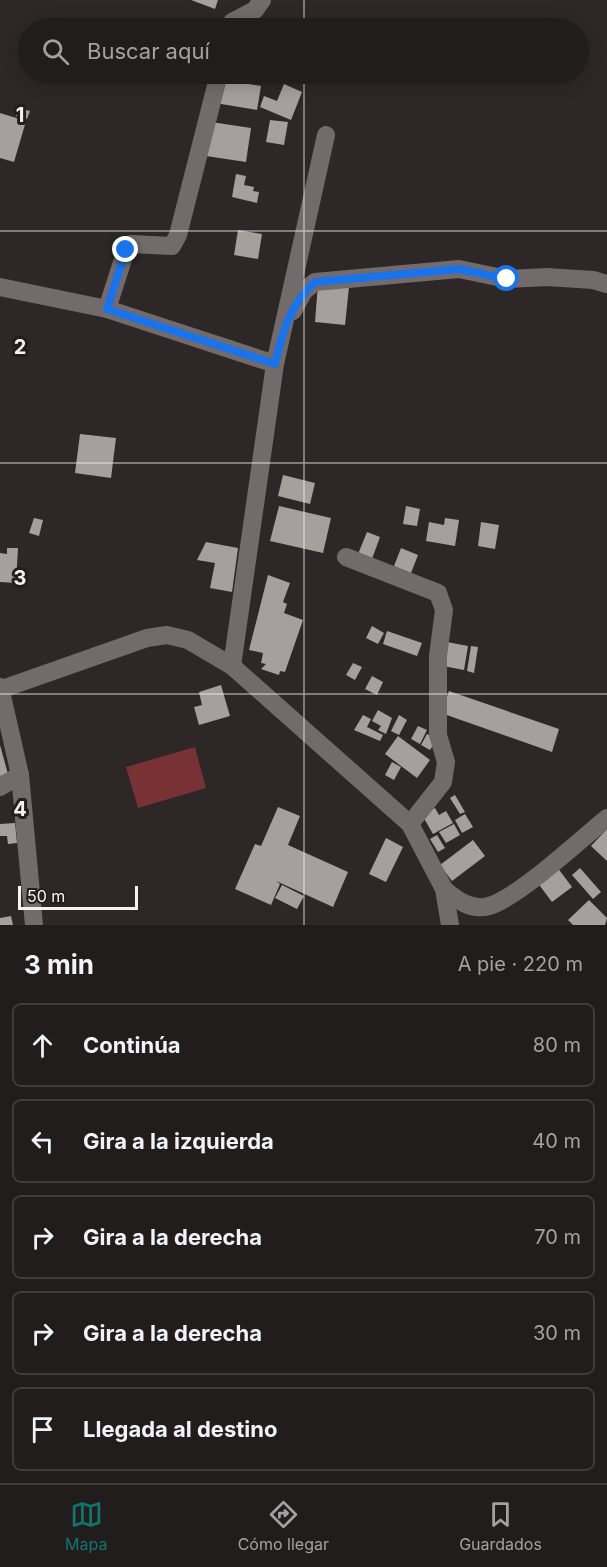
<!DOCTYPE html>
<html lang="es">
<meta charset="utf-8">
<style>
:root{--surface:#221d1d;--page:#2e2a2a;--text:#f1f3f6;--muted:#a2a2a4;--line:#3f3b3b;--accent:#0f766e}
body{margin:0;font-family:Inter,sans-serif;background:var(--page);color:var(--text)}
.scale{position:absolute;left:18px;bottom:15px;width:120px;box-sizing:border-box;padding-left:6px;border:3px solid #f7f2f2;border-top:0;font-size:16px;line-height:21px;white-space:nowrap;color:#f7f2f2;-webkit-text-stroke:4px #241d1d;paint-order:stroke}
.stop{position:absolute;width:18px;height:18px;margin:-14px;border:4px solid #1a73e8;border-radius:50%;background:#fff}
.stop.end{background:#1a73e8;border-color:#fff;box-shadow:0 2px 6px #0008}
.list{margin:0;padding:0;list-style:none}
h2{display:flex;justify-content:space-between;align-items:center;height:78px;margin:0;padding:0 24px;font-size:26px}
h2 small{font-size:20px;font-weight:400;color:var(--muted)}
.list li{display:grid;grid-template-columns:39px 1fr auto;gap:18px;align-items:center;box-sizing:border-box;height:84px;margin:0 12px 12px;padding:0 12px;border:2px solid var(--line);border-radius:9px}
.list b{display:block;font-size:22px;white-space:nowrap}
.list em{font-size:20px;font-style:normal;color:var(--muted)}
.icon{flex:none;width:33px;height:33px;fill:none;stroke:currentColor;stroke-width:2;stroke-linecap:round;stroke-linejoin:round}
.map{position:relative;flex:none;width:607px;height:925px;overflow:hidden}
.search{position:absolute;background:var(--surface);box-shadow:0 3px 15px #0003;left:18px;right:18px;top:18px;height:66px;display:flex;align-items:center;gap:15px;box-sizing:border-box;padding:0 21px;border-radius:33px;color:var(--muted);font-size:22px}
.sheet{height:558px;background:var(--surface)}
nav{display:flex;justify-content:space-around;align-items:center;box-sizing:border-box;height:84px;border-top:2px solid var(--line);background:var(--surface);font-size:16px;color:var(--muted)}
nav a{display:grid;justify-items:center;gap:3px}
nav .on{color:var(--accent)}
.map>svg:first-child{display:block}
.green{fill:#783135}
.building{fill:#a79f9e}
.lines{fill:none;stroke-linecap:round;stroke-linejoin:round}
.minor{stroke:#736b6b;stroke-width:18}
.route{stroke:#1a73e8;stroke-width:8}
.grid{fill:none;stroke:#f7f2f2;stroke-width:1.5;stroke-opacity:0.55}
.grid-label{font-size:20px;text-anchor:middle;font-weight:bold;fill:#f7f2f2;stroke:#241d1d;stroke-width:6;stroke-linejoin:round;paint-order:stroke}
</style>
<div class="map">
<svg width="607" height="925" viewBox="0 0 607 925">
<rect width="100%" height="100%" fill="#2e2727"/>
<polygon class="green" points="195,747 206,788 138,808 126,767"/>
<g class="building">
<polygon points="191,0 218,0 215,9"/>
<polygon points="219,79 261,86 257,110 215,103"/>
<polygon points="284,84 302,92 291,120 260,107 264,96 277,101"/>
<polygon points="18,108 30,111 27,119 16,116"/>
<polygon points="0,113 26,121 14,162 0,158"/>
<polygon points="270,120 288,122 284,145 266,142"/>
<polygon points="211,122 251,128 246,162 206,156"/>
<polygon points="236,174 246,176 244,185 254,187 253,191 259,192 257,203 232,197"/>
<polygon points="238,230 262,234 258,259 234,255"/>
<polygon points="318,284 349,287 345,325 315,322"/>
<polygon points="80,434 116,438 111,478 75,473"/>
<polygon points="283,475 315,483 310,504 278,496"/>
<polygon points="279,506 331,518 323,553 270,541"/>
<polygon points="406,506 420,509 417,526 403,524"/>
<polygon points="34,518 43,520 39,536 29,533"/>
<polygon points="445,518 459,520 455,546 426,541 429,522 444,525"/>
<polygon points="481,522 499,525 495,549 478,546"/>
<polygon points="367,532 380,537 372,559 358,554"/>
<polygon points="206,542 238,548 232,592 210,588 215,563 197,560"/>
<polygon points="7,548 18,548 16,583 0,582 0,553 7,554"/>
<polygon points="401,548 418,555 411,573 394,566"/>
<polygon points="268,575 290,583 283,602 287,604 284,613 303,620 285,672 280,671 279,675 261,669 266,664 261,663 263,653 249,650"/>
<polygon points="372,626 384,633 378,644 366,638"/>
<polygon points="387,631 422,643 417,656 383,644"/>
<polygon points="447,642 468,646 464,670 443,666"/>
<polygon points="471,646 478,647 474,673 467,671"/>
<polygon points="353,663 362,667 355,680 346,675"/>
<polygon points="372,676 383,682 377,695 365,689"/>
<polygon points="221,685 230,716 199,725 194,707 202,705 199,692"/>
<polygon points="449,691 559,729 552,752 441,713"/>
<polygon points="378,710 392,718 386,734 378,730 381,726 372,721"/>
<polygon points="363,715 371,719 367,727 383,735 380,741 354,730"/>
<polygon points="399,715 407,720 399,735 391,731"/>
<polygon points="418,726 427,730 420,744 411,739"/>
<polygon points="427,734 437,739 430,750 421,745"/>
<polygon points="398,736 430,760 417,778 385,754"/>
<polygon points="0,745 8,774 0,776"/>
<polygon points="392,762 401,767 394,780 385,775"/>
<polygon points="455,795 465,812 460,814 450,798"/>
<polygon points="278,807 300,816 288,845 348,872 333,907 276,881 280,884 271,905 235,889 255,844 261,846"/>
<polygon points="435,808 439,815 446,811 453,823 433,834 422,815"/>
<polygon points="465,814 473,827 462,833 455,820"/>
<polygon points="15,823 17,843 8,844 7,836 0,836 0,824"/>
<polygon points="454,824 460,835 446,843 439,832"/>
<polygon points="607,829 607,861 591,846"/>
<polygon points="437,835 445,848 438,852 430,839"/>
<polygon points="386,838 403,847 386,882 369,874"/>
<polygon points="473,840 485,856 452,881 440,865"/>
<polygon points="557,867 572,887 552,902 537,882"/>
<polygon points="580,868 601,892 593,899 572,875"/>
<polygon points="282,885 304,896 297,909 275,898"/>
<polygon points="589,900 607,918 605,925 573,925 568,920"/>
<polygon points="11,916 13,925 0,925 0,918"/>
</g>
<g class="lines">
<g class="minor">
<polyline points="230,28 232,22 255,10 262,0"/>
<polyline points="0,287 107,309 275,364"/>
<polyline points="107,309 126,250 131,244 172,246 178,235 219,74"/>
<polyline points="293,311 304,291 315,282 459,269 507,279 547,277 593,280 607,284"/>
<polyline points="346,557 438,593 444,610 438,656 438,735 446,762 443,782 410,824"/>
<polyline points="232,666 275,364 326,135"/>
<polyline points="0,687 20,775 34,925"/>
<polyline points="2,689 147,638 167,635 188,640 232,666 410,824 444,889 450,925"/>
<polyline points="0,787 20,775"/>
<path d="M 444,889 C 457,900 471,911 489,906 C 518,898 581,839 607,818"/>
</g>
</g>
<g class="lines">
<path class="route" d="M 126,250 L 107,309 L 275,364 C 282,333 290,304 315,282 L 459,269 L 507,279"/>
</g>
<path class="grid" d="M 304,0 L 304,28M 304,74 L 304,925M 0,231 L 607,231M 0,463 L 607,463M 0,694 L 607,694"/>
<g class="grid-label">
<text x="20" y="122">1</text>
<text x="20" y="354">2</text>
<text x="20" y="585">3</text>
<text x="20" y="816">4</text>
</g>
</svg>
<div class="scale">50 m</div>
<div class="stop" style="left:507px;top:279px"></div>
<div class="stop end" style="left:126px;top:250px"></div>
<div class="search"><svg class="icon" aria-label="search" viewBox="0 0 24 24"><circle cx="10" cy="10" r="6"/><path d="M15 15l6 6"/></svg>Buscar aquí</div>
</div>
<section class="sheet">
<h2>3 min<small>A pie · 220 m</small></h2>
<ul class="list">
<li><svg class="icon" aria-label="ahead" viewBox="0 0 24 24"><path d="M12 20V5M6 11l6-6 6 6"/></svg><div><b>Continúa</b></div><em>80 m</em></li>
<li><svg class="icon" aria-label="left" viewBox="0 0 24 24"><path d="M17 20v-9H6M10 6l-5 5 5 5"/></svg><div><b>Gira a la izquierda</b></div><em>40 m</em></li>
<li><svg class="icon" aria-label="right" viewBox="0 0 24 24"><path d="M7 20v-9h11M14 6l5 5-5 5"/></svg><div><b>Gira a la derecha</b></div><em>70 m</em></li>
<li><svg class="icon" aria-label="right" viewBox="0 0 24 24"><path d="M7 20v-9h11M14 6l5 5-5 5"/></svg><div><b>Gira a la derecha</b></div><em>30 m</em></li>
<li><svg class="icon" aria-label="arrive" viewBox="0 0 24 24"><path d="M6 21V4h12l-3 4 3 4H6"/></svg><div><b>Llegada al destino</b></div></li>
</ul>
</section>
<nav>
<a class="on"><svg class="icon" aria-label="map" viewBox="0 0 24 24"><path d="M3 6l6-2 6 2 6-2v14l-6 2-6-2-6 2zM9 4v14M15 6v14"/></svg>Mapa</a>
<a><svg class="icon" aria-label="directions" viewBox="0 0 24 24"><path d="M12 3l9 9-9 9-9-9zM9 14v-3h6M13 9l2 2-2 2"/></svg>Cómo llegar</a>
<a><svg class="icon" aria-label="saved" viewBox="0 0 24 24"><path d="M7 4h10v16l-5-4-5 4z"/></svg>Guardados</a>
</nav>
